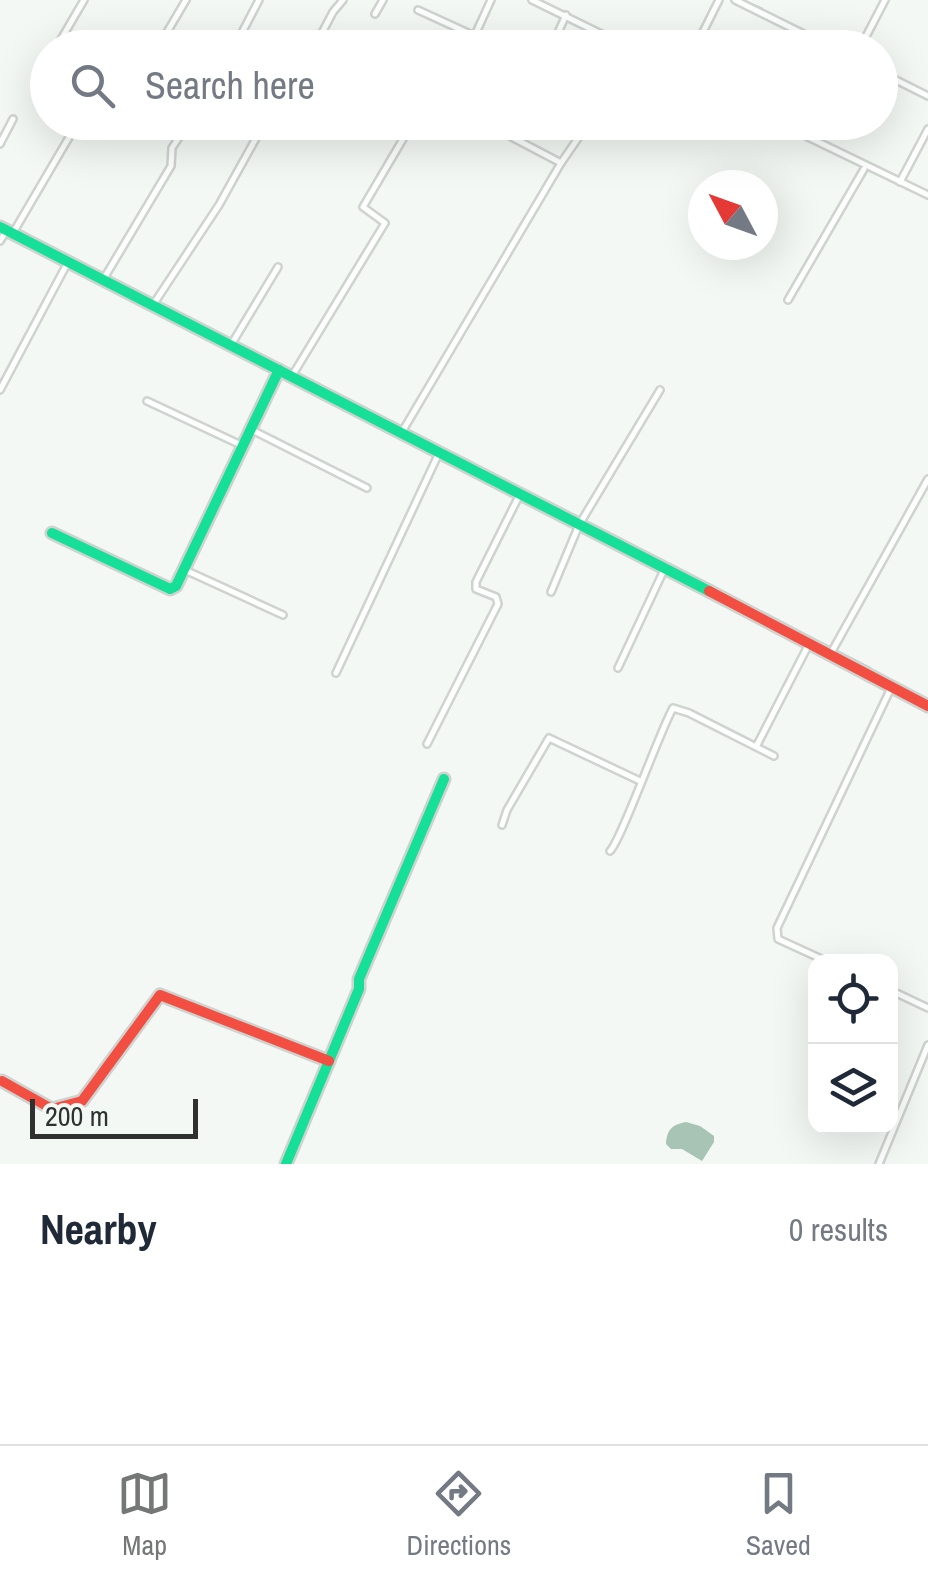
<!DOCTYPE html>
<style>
:root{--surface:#fff;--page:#f2f2f3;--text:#1f2937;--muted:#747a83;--line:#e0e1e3;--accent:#747775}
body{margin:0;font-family:"Archivo Narrow",sans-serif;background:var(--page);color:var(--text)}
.controls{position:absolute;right:30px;bottom:30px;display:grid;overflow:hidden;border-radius:20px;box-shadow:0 10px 40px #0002}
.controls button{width:90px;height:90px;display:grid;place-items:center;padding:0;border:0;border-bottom:2px solid var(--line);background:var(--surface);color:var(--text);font:50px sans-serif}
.compass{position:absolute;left:688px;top:170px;width:90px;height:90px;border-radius:50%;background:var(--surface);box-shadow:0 10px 40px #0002;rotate:311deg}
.scale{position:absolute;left:30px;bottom:25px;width:168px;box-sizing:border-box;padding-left:10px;border:5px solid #2f3130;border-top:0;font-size:28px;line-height:35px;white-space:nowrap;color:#2f3130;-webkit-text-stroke:8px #f2f9f5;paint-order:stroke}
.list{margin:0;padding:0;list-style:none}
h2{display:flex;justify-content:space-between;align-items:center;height:130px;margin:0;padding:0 40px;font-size:42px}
h2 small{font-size:32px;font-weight:400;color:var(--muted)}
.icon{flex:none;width:55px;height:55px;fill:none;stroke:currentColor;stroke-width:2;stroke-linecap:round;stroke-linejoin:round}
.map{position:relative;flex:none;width:928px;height:1164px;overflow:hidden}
.search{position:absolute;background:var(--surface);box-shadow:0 10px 40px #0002;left:30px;right:30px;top:30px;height:110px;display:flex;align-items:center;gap:25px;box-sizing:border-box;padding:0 35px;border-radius:55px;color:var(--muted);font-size:38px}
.sheet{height:280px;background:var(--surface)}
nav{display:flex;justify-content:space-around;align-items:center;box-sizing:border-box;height:140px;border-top:2px solid var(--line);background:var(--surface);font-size:28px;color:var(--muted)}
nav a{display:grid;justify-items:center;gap:5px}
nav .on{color:var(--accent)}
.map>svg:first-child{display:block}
.water{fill:#a7c4b5}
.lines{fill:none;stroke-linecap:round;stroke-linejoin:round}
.stream{stroke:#a7c4b5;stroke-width:2.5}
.street-casing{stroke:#cfd3d0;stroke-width:10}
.fast-casing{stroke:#cfd3d0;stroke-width:15}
.jam-casing{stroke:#cfd3d0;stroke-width:15}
.street{stroke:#fdfefe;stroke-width:5}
.fast{stroke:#16e098;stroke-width:10}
.jam{stroke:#f24e42;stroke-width:10}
</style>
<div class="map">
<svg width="928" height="1164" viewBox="0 0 928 1164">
<rect width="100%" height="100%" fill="#f3f8f5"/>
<path class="water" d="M 686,1122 L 700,1126 L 714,1136 L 714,1142 L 702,1161 L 682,1149 L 671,1149 L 666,1144 C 667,1130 671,1125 686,1122 Z"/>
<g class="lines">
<g class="stream">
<polyline points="538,0 610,36"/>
<polyline points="741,0 762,9"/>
<polyline points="735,3 759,15"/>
<polyline points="610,41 622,48"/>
<polyline points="691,48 710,14"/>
<polyline points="585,522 870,668"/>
</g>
<g class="street-casing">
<g id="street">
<polyline points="532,0 630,48"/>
<polyline points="735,0 832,48"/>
<polyline points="418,10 501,48"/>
<polyline points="375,14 383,0"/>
<polyline points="475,35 491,0"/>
<polyline points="163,39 186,0"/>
<polyline points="56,48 84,0"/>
<polyline points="234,48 259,0"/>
<polyline points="314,48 333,12 343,0"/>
<polyline points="551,48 566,15"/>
<polyline points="695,48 719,0"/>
<polyline points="860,48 885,0"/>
<polyline points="43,70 48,62"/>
<polyline points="880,72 928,96"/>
<polyline points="483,122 561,163"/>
<polyline points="777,122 928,195"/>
<polyline points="0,144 13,119"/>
<polyline points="900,182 928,129"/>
<polyline points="13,233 78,122"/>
<polyline points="0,241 7,230"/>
<polyline points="103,280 171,166 172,148 189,122"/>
<polyline points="788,300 864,169"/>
<polyline points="153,305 219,205 265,122"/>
<polyline points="231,345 278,267"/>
<polyline points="292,376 385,223 363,207 413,122"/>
<polyline points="0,390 68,262"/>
<polyline points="147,401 241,445"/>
<polyline points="252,430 367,488"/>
<polyline points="402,432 561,163 583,131 585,122"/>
<polyline points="185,570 283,615"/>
<polyline points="551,592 579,525 660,390"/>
<polyline points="831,653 928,479"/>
<polyline points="618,668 664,570"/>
<polyline points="336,673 439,453"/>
<polyline points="427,744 498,604 496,597 476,589 476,582 521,492"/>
<polyline points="757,745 810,642"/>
<polyline points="502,825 507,810 549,738 640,781"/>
<path d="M 610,851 C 621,841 659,733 673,708 L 689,713 L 774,756"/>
<polyline points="828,962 778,939 777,928 891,688"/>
<polyline points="890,990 928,1008"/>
<polyline points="879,1164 928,1045"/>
</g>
</g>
<g class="fast-casing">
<g id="fast">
<polyline points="0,227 709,591"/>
<polyline points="52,533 170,589 176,586 279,370"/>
<polyline points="286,1164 359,989 359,979 444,779"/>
</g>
</g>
<g class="jam-casing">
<g id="jam">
<polyline points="709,591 928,706"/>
<polyline points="2,1081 52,1109 82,1101 160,995 329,1061"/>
</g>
</g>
<use href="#street" class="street"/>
<use href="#fast" class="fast"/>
<use href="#jam" class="jam"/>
</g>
</svg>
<div class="controls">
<button><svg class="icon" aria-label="locate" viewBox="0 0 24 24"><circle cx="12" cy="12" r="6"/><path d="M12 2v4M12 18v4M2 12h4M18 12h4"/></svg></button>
<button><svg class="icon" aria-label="layers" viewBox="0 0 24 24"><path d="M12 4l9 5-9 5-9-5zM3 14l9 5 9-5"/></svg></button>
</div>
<svg class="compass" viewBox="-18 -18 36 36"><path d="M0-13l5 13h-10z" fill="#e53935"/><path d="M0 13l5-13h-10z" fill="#747a83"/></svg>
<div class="scale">200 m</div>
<div class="search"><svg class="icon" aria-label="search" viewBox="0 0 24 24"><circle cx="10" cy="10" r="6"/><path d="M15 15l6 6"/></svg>Search here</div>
</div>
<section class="sheet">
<h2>Nearby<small>0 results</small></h2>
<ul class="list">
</ul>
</section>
<nav>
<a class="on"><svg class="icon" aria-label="map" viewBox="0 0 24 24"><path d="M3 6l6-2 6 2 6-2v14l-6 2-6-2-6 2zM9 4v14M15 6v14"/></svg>Map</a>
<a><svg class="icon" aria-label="directions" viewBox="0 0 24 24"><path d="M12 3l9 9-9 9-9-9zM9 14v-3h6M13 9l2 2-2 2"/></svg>Directions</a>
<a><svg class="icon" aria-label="saved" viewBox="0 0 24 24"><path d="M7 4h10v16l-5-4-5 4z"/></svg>Saved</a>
</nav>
